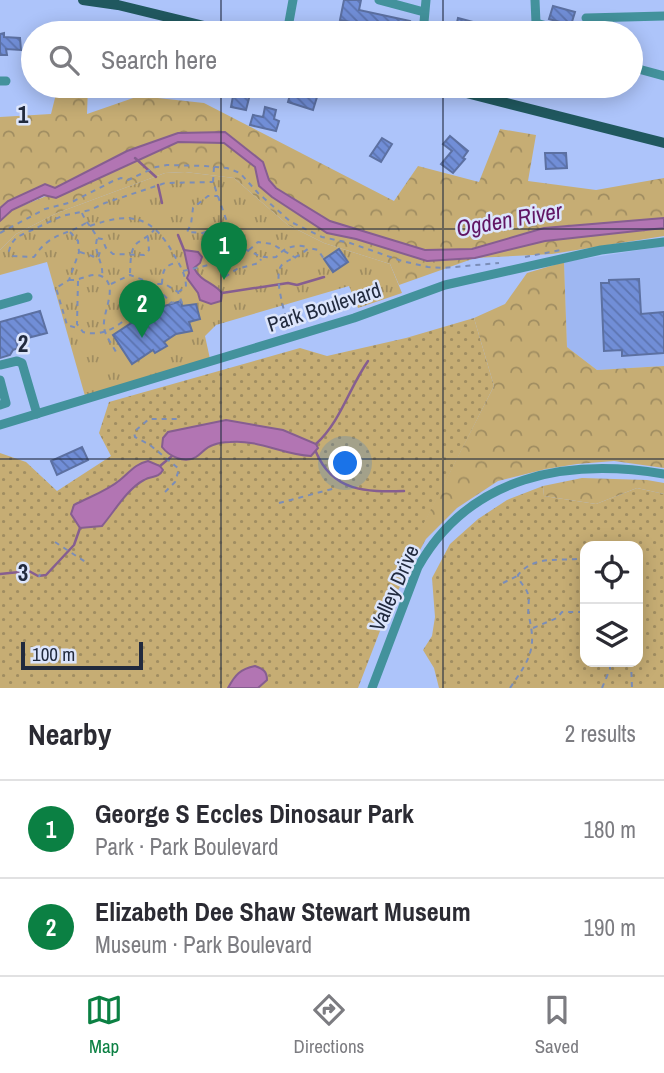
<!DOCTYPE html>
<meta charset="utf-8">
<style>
:root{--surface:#fff;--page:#f7f7f7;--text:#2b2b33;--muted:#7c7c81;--line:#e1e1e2;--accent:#0b8043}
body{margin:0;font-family:"Archivo Narrow",sans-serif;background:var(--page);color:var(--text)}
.controls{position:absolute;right:21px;bottom:21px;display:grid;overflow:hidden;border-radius:14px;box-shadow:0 4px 18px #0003}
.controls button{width:63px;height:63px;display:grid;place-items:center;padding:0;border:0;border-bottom:2px solid var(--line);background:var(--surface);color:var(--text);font:35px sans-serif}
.scale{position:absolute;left:21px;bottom:18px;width:122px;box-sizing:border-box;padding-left:7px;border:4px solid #212a3e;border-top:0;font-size:19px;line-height:24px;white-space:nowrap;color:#212a3e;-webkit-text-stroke:5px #dce5fc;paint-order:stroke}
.you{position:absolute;left:346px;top:464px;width:24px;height:24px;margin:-18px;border:5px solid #fff;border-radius:50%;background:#1a73e8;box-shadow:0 0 0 10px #1a73e833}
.badge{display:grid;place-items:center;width:46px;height:46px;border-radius:50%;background:var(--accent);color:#fff;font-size:23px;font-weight:700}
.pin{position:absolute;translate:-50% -58px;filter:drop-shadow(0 2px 4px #0008)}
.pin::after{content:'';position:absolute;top:37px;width:24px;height:21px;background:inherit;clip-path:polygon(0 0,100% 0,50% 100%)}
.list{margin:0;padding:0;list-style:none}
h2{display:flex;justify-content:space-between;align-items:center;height:91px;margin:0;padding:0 28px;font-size:30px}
h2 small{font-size:23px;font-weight:400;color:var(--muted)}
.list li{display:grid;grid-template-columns:46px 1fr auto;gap:21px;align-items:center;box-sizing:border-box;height:98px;padding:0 28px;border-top:2px solid var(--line)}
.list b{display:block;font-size:26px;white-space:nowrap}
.list p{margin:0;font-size:23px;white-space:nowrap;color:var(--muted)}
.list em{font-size:23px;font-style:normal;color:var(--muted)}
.icon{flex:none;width:38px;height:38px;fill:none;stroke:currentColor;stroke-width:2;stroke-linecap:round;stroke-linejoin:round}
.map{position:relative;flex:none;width:664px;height:688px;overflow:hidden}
.search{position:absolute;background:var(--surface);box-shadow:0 4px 18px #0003;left:21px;right:21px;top:21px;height:77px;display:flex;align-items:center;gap:18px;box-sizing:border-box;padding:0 24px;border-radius:38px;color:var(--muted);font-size:26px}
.sheet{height:287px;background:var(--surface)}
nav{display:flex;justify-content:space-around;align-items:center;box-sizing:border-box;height:98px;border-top:2px solid var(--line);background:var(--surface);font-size:19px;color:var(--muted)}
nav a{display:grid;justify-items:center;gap:4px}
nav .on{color:var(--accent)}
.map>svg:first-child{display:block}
.built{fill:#9eb7f2}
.grass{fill:url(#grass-dots);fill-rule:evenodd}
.forest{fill:url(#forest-crowns)}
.park{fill:url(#park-tufts)}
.water{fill:#b275b3;stroke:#865e90;stroke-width:2}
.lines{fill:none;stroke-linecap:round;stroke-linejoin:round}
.stream{stroke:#865e90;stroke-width:2.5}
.building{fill:url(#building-back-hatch);stroke:#5c70a1;stroke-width:2}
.path{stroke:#7b8db7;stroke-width:2;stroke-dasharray:5 5;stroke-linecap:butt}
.minor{stroke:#43929c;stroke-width:9}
.major{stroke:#20585f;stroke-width:10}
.grid{fill:none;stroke:#212a3e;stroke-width:2;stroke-opacity:0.55}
.labels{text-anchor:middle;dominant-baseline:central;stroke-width:5;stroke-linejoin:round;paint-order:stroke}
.street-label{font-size:21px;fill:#212a3e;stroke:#dce5fc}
.water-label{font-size:23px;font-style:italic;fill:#611564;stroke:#dce5fc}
.grid-label{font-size:23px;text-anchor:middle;font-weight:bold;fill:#212a3e;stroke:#dce5fc;stroke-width:5;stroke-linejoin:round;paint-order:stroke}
</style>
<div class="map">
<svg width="664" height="688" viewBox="0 0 664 688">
<defs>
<pattern id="grass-dots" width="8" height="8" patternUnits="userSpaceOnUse" patternTransform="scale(1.75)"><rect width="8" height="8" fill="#c6ad74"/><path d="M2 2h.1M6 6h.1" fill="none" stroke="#a08d61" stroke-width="1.8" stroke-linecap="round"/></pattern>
<pattern id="forest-crowns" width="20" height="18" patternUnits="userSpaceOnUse" patternTransform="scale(1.75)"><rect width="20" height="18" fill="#c6ad74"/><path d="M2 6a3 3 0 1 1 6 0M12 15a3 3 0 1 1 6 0" fill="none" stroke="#a08d61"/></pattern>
<pattern id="park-tufts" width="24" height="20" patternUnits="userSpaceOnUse" patternTransform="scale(1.75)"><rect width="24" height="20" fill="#c6ad74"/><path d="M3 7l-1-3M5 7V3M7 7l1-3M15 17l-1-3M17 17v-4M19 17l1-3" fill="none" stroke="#a08d61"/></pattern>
<pattern id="building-back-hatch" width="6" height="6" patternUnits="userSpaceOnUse" patternTransform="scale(1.75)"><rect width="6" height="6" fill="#718ed7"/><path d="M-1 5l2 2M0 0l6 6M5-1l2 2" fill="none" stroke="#5c74b0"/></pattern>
</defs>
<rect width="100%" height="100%" fill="#adc4fa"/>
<polygon class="built" points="664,246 664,366 597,370 567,347 564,262"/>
<g class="grass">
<polygon points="474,318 494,386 388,595 390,605 358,688 0,688 0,453 26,462 57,491 111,456 99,433 109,402 300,348 327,356 406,338"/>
<path d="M 543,486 L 544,496 L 596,504 L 637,488 L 664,494 L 664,688 L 439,688 L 434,668 L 423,650 L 432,636 L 435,617 L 432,578 L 450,544 L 478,519 L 507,500 ZM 585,546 L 638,546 L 638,662 L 585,662 Z"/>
</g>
<g class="forest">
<polygon points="58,86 88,86 87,114 139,96 204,103 394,201 418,166 479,182 500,129 536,135 528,181 596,190 664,178 664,218 544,228 472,249 425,250 330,221 276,188 269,180 263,162 225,132 178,133 127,151 55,188 8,201 0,208 0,117 51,114"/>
<polygon points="178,142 224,143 256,167 259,186 272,197 327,233 356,239 427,261 475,258 545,241 664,228 664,236 552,254 475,258 399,285 390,264 324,243 288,225 234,178 185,172 165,173 57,213 16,234 0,250 0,221 12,210"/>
<polygon points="564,262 567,347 597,370 664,366 664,468 614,461 577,464 546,469 498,481 457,508 426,539 390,605 387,595 494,386 474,318 505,304 527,273"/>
<polygon points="582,478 647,480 664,483 664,494 637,488 596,504 544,496 543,486"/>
</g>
<polygon class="park" points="185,172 234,178 288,225 324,243 390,264 402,293 358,308 349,286 216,325 205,336 210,359 85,396 47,262 0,275 0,250 16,234 57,213 165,173"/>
<g class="water">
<polygon points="225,132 263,162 269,180 276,188 330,221 425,250 472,249 544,228 664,218 664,228 545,241 475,258 427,261 356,239 327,233 272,197 259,186 255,167 224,143 178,142 56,198 44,195 12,210 0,221 0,208 8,201 45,184 55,188 127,151 178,133"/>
<path d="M 184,250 L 198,252 L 202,257 L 200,263 L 194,268 C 201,282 213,282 222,293 L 221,301 L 211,304 L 200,300 L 198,293 L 187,278 L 189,273 Z"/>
<path d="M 226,420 L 283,430 L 316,444 L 318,448 L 311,456 C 283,455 258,439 230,442 C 225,442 218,443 213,445 C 206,447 202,453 196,457 C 184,464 169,456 162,447 L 163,438 L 168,432 Z"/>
<path d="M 148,461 L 160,466 L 163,470 C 158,479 152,475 144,480 C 127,489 114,512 102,526 L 80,528 L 71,514 L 74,505 C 89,497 107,491 120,480 C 130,472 135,464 148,461 Z"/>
<path d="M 255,666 C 263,669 267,671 267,680 L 258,688 L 228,688 C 235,675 240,669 255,666 Z"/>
</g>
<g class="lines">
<g class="stream">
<polyline points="135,158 156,177"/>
<polyline points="158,185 162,203"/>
<polyline points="178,235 184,250"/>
<polyline points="222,293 288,283 297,285 324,277"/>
<path d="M 316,444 C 341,421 349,388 368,361"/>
<path d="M 316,452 C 333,492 366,492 404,491"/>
<polyline points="160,466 172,456"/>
<polyline points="0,574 29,571 38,576 46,575 74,545 80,528"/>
</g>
</g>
<g class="building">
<polygon points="344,0 361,0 359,10 410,21 407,33 340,20"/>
<polygon points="553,6 575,12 571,25 549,19"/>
<polygon points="458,18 507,31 507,33 463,33 455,31"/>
<polygon points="4,33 4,37 20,38 21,50 6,49 7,55 0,55 0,34"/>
<polygon points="234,91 250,94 246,110 231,107"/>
<polygon points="291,91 317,97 313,110 288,102"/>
<polygon points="265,107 276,110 274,119 279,121 276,131 250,125 253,115 263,117"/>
<polygon points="450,136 468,151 463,158 465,159 453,173 441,164 452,151 443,144"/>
<polygon points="382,138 392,144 381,162 370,156"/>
<polygon points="545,153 566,153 567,168 546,169"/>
<polygon points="339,249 348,262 333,272 324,259"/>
<polygon points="639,279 641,314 664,312 664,353 622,356 622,350 604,351 601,283 609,283 609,280"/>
<polygon points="181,301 182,306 196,304 200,319 189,322 192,331 176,334 164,342 167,346 155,353 153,350 132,364 113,335 151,310"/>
<polygon points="40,311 47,333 16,341 18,348 13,350 10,355 0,358 0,322"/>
<polygon points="82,447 88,460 57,475 51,461"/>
</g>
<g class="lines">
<g class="path">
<polyline points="214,167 213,182 226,219 226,223 203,233 187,232 191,224 193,208 208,196 218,196"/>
<path d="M 82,213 C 86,223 93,228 97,238 L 102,239 L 106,248 L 113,254 L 144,255 L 149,250 L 148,237"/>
<path d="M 86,223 C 63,237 51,232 34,257 L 13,256 L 9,251 L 11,244 L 17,237 L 62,216 L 90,210 L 105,203 L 165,183 L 213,182"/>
<path d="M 90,226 C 131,211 153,216 174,255 C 180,265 186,275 186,287 L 178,292"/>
<polyline points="70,232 78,241 79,252 69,280 56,288 67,325 77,328"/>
<polyline points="0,233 45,209 72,202 113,181 121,178 128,180 156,167 167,165 205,166 227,168 240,173 258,193 291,222 322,237 350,243 402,261 428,267 443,268 499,263"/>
<polyline points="204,234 206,244 215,251 217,262"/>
<path d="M 97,239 C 93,252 104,263 102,276"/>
<polyline points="249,250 258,242 272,244 296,258"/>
<polyline points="80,252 98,258 100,252"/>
<polyline points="525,257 561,250"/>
<path d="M 183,271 L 217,263 L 233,263 L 242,249 C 258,252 255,259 276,257 C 285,247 297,243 309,248"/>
<path d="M 130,273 C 131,262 129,247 140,241 C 146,237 149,236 154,230"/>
<polyline points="225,277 237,269 259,263 261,259"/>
<path d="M 69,280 C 81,281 91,272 101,276 C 120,285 102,312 104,327 C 105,336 112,344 116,352"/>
<path d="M 78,281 L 77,324 L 83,332 C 118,341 139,302 162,283 C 163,269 164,266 178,262"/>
<polyline points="111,284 130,275 154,284 165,284 178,292 183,306"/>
<polyline points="156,288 172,303"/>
<polyline points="142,314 150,308 180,301"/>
<path d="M 286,318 C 283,306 272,270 284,263 C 294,257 298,257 309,248 L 318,250 L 324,259"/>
<polyline points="165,492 175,482 179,469 150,445 135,437 134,432 149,419 177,419"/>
<polyline points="279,503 336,488"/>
<polyline points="55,542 87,563"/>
<polyline points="638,552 638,562"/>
<polyline points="39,577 40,574"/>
<polyline points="503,583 517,576"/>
<polyline points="585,617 585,622"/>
<polyline points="533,628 557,618 562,612 585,612"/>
<polyline points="631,662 632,688"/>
<path d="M 510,688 C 529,660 537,650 529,617 C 527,610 530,601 528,594 C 526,587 519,583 518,575 C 535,554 561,562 585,558"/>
<polyline points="602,688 610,669 610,662"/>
</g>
<g class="minor">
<polyline points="379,0 424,12"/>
<polyline points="586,18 664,16"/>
<polyline points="536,23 572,33"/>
<polyline points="287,33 293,0"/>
<polyline points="423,33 426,0"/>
<polyline points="533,33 536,23 535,0"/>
<polyline points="631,67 664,76"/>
<polyline points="0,81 6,81"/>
<polyline points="0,305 28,297"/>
<polyline points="0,365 17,361 22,363 37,414"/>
<polyline points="0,380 6,403 0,405"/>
<polyline points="0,425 354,318 445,285 601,250 664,242"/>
<path d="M 372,688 L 418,567 C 470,475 567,458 664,474"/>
</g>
<g class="major">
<polyline points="83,0 118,5 233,33"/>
<polyline points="439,86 664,143"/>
</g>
</g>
<path class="grid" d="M 221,0 L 221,33M 443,0 L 443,33M 221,86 L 221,688M 443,86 L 443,688M 0,229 L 664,229M 0,459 L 664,459"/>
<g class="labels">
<g class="street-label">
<text transform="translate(324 307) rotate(-18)">Park Boulevard</text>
<text transform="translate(394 588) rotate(-66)">Valley Drive</text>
</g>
<g class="water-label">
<text transform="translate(509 219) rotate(-10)">Ogden River</text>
</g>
</g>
<g class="grid-label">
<text x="23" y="123">1</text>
<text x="23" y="352">2</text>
<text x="23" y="581">3</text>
</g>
</svg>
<div class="controls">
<button><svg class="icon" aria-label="locate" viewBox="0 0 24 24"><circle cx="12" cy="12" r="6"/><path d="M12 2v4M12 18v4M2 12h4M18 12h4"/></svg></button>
<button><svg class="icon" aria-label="layers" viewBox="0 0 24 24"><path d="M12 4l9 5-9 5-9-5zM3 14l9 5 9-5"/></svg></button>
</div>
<div class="scale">100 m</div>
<div class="you"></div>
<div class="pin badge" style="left:224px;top:280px">1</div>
<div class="pin badge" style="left:142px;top:338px">2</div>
<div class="search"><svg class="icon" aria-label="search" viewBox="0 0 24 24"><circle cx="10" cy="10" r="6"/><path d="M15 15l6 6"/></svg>Search here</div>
</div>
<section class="sheet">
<h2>Nearby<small>2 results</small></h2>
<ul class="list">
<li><span class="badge">1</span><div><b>George S Eccles Dinosaur Park</b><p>Park · Park Boulevard</p></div><em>180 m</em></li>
<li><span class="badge">2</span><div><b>Elizabeth Dee Shaw Stewart Museum</b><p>Museum · Park Boulevard</p></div><em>190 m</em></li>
</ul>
</section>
<nav>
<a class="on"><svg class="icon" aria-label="map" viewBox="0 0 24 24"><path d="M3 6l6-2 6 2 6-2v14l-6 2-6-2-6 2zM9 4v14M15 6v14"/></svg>Map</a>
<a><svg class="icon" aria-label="directions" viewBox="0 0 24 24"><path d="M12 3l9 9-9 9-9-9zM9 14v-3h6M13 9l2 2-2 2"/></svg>Directions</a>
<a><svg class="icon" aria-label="saved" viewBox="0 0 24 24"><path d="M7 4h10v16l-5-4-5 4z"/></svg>Saved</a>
</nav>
